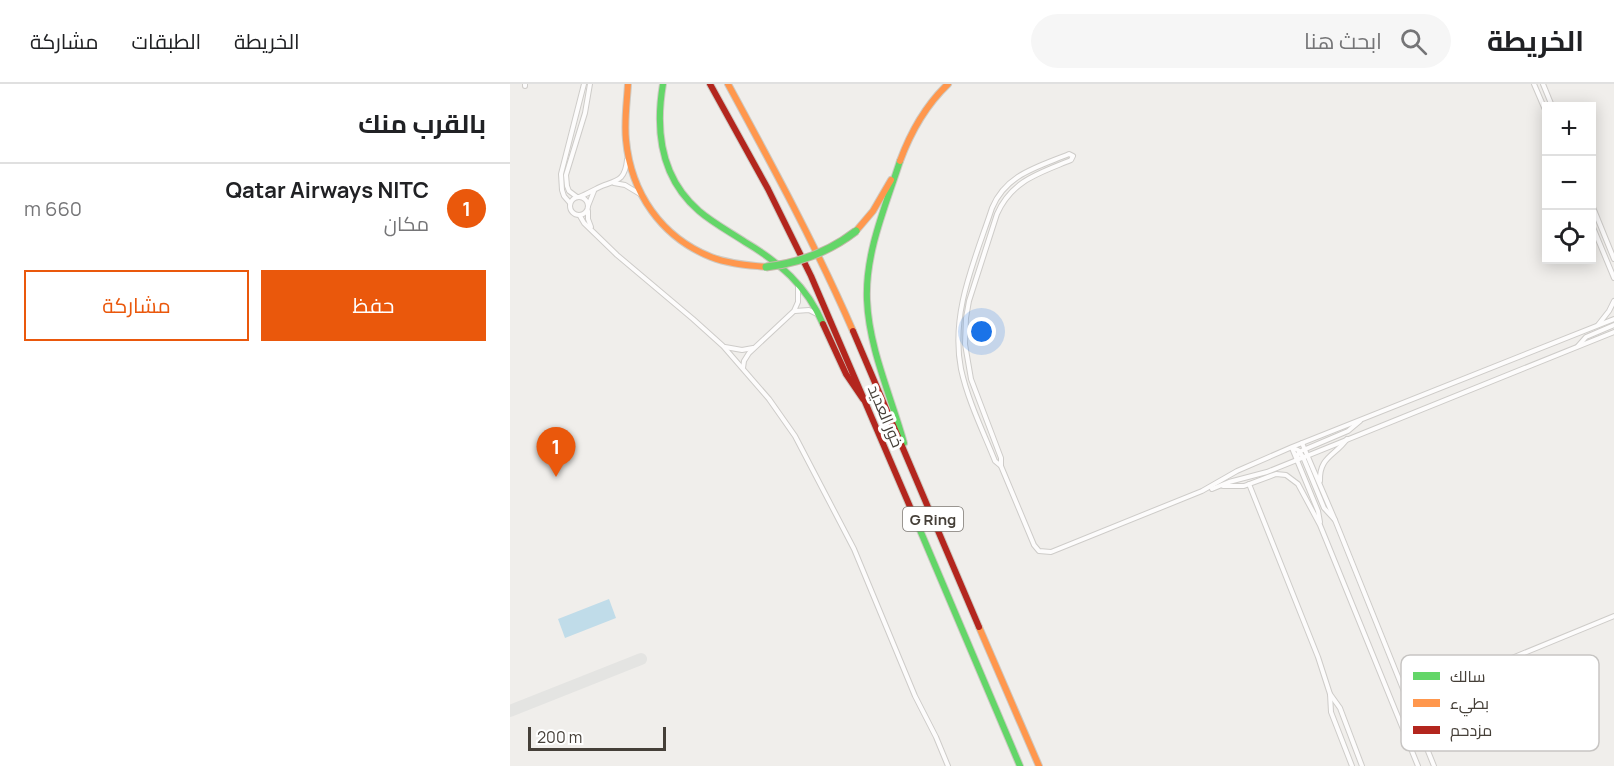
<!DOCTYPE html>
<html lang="ar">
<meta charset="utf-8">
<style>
:root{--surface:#fff;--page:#f6f6f6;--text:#202124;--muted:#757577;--line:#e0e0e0;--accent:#ea580c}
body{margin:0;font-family:Manrope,Cairo,sans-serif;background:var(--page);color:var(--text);direction:rtl}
.controls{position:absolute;right:18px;top:18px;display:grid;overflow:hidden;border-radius:0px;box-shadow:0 3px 15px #0003}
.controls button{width:54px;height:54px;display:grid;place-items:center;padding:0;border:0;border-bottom:2px solid var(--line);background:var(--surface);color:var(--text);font:30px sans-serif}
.scale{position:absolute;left:18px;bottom:15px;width:138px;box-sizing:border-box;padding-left:6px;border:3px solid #453f38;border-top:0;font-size:16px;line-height:21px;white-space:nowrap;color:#453f38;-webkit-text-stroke:4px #fff;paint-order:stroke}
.you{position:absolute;left:472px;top:248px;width:21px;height:21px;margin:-15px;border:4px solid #fff;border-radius:50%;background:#1a73e8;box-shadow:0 0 0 9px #1a73e833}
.badge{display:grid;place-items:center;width:39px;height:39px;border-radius:50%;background:var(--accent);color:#fff;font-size:20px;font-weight:700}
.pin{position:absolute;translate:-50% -50px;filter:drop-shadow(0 2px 3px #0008)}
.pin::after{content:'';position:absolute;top:32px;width:21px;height:18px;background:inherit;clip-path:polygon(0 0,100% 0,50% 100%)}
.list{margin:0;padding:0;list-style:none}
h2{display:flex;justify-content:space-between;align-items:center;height:78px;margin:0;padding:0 24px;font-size:26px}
h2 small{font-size:20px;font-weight:400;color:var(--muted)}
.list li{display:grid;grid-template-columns:39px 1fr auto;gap:18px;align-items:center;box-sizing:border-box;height:90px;padding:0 24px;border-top:2px solid var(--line)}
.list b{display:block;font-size:22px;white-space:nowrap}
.list p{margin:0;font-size:20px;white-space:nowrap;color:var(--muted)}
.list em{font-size:20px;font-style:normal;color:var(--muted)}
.actions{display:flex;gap:12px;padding:18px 24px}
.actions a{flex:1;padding:14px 0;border:2px solid var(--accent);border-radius:0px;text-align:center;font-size:21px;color:var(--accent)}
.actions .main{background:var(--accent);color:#fff}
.icon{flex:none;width:33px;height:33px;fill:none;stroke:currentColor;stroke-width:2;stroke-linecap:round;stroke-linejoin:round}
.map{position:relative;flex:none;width:1104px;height:682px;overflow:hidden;direction:ltr}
header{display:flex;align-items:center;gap:36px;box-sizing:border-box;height:84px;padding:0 30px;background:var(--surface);border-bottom:2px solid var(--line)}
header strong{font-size:28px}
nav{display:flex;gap:33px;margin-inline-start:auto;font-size:21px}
.search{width:420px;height:54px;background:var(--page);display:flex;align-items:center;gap:15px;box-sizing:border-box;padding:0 21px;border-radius:33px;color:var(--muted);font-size:22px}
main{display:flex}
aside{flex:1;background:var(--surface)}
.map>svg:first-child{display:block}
.water{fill:#c0dce9}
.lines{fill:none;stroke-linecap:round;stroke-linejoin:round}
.taxiway{stroke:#e4e4e2;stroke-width:12}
.street-casing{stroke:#ceccc9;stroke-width:6}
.fast-casing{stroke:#cecac3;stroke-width:8}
.slow-casing{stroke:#cecac3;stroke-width:8}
.jam-casing{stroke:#cecac3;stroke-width:8}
.street{stroke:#fdfcfc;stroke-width:4}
.fast{stroke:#63d668;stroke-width:6}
.slow{stroke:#ff974d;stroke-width:6}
.jam{stroke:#b3261e;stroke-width:6}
.fast-bridge-casing{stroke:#c5b8aa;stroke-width:9;stroke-linecap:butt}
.fast-bridge{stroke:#63d668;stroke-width:7}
.labels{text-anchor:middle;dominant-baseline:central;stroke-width:6;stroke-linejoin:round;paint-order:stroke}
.shield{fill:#fff;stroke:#7d7974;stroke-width:1.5}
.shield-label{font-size:15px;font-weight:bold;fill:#453f38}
.street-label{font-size:16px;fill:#453f38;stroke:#fff}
.key{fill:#fff;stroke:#c7c5c3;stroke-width:1.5}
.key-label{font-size:16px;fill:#453f38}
</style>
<header>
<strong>الخريطة</strong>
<div class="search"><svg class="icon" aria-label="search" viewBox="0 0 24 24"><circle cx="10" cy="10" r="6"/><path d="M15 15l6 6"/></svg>ابحث هنا</div>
<nav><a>الخريطة</a><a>الطبقات</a><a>مشاركة</a></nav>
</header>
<main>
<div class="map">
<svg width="1104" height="682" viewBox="0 0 1104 682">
<rect width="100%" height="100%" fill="#f0eeeb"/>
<polygon class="water" points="99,515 106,534 55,554 48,535"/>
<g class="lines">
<polyline class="taxiway" points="0,627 131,575"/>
<g class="street-casing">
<g id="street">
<polyline points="1024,0 1036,28"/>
<polyline points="1033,0 1042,22"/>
<polyline points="15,2 15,0"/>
<path d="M 559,70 L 563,72 L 561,76 C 530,89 502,96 487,130 L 459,217 L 456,234 L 455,260 L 461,295 L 491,374 L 491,382 L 485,377 C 473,347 458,317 451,285 C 440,229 465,176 482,124 C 496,90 528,83 559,70 Z"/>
<polyline points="104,99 115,101 130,110"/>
<circle cx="69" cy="122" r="9"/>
<polyline points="67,113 59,107 57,102 56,91 75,29 80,0"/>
<path d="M 69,113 C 77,110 85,105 92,102 C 108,96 115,96 117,76"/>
<polyline points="60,119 54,112 52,106 51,90 74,0"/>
<polyline points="1082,121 1104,175"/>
<polyline points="78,122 84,107"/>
<polyline points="78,127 78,135 81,143"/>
<polyline points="70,132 74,139 107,171 183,235 213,262 259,315 285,352 344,465 405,612 426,653 438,682"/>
<polyline points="1082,141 1104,194"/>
<polyline points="285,227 299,226 309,231"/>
<polyline points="1088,241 1099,227 1104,217"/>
<polyline points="1068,262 1076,253 1104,241"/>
<polyline points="215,263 232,266 243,264"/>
<polyline points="233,284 234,277 239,269 284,227 288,218 288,202"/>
<polyline points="792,359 825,436 924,682"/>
<polyline points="782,364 808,427 810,438"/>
<polyline points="783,364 788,366 793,373 814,424 825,436"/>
<polyline points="787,375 788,370 791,367 838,347 850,337"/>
<polyline points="491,382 524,461 529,467 541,468 692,407 727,387 782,363 1104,235"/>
<path d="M 810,397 C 809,373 825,372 837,355"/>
<polyline points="739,400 808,573 820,610 821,628 842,682"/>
<polyline points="713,402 734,402 766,390 776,391 788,400 810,441 908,682"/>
<polyline points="702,405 719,398 757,388 1104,248"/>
<polyline points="820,610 830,624 852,682"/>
<polyline points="1006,645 982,592 983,585 985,581 1104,532"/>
</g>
</g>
<g class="fast-casing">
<g id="fast">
<path d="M 153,0 C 145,47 151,94 189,127 C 203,139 220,148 235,158 C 269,178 297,202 313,240"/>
<path d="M 390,77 C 376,121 355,168 357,216 C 359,265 381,312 394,359"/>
<polyline points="407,439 510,682"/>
</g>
</g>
<g class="slow-casing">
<g id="slow">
<path d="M 118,0 C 117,18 114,37 116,56 C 121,109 151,153 201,173 C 219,180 238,181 256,183"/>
<path d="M 218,0 C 262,81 306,162 343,247"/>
<path d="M 390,77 C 401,47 415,22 438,0"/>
<polyline points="346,147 363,127 381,96"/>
<polyline points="469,543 529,682"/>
</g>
</g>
<g class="jam-casing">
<g id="jam">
<polyline points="200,0 258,105 301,192 407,439"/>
<polyline points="313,240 336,290 353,315"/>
<polyline points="343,247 469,543"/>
</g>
</g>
<use href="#street" class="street"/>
<use href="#fast" class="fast"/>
<use href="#slow" class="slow"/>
<use href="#jam" class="jam"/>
<g class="fast-bridge-casing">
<path id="fast-bridge" d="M 256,183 C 290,179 319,168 346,147"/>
</g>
<use href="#fast-bridge" class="fast-bridge"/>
</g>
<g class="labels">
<rect class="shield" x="393" y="423" width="60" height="24" rx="4.5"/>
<g class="shield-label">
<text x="423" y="435">G Ring</text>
</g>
<g class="street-label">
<text transform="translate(376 332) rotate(67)">خور العديد</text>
</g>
</g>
<rect x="891" y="571" width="198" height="96" rx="9" class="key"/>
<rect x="903" y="588" width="27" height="8" fill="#63d668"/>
<rect x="903" y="615" width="27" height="8" fill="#ff974d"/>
<rect x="903" y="642" width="27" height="8" fill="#b3261e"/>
<g class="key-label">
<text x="940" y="598">سالك</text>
<text x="940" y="625">بطيء</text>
<text x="940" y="652">مزدحم</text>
</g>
</svg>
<div class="controls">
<button>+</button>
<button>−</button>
<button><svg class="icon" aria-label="locate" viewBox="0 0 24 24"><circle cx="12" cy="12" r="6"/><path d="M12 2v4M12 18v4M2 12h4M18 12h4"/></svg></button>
</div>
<div class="scale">200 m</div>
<div class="you"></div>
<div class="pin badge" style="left:46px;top:393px">1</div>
</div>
<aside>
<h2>بالقرب منك<small></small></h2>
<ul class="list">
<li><span class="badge">1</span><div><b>Qatar Airways NITC</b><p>مكان</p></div><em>660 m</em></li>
</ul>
<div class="actions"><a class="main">حفظ</a><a>مشاركة</a></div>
</aside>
</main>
